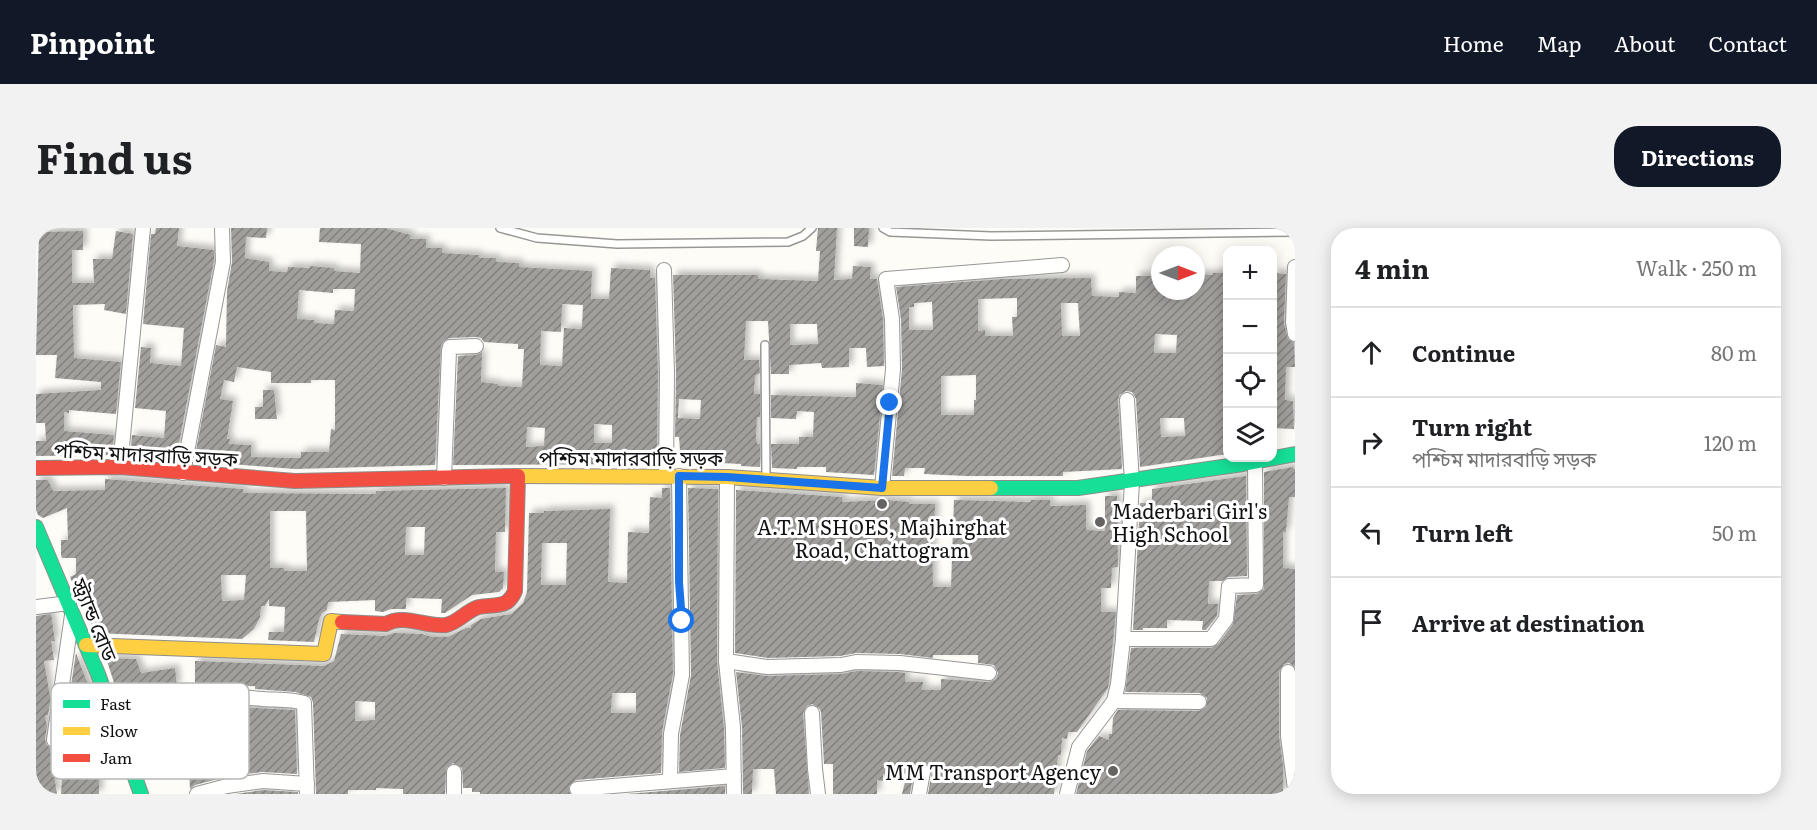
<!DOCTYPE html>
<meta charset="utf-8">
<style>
:root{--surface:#fff;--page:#f2f2f2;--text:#202124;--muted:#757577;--line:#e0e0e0;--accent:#111827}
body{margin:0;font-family:Literata,"Noto Sans Bengali",serif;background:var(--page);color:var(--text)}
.controls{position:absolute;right:18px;top:18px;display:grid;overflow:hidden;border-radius:12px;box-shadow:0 3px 15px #0003}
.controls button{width:54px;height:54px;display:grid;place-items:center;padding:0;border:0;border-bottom:2px solid var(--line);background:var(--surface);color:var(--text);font:30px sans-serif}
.compass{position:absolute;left:1115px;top:18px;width:54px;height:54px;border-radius:50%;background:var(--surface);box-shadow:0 3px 15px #0003;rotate:90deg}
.stop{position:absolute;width:18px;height:18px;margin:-14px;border:4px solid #1a73e8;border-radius:50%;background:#fff}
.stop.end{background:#1a73e8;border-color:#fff;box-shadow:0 2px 6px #0008}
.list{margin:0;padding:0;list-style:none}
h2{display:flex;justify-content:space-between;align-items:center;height:78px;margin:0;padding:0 24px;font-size:26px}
h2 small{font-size:20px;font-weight:400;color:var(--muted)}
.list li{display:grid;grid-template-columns:39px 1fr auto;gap:18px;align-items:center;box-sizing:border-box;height:90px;padding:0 24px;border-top:2px solid var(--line)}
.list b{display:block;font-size:22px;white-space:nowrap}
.list p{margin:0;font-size:20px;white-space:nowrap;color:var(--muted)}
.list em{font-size:20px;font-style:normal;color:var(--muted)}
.icon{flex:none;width:33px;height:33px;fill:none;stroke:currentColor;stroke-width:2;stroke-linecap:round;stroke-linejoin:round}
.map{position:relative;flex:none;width:1259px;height:566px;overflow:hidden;border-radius:24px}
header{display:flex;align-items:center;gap:36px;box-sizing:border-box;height:84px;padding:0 30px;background:var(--accent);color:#fff}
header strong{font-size:28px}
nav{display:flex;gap:33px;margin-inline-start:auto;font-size:21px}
.intro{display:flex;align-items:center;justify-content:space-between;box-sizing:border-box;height:144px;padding:0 36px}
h1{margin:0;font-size:42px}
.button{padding:15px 27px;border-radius:24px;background:var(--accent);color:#fff;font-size:21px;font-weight:700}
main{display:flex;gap:36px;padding:0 36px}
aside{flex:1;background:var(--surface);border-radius:24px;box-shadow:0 3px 15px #0003}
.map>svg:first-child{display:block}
.building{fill:url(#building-hatch);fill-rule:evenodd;filter:url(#shadow)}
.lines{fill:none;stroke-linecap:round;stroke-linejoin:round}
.lane-casing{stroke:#979795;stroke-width:10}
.street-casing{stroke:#979795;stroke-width:16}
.fast-casing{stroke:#8e8d8b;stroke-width:16}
.slow-casing{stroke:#8e8d8b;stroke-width:16}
.jam-casing{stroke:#8e8d8b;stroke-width:16}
.lane{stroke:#fffffe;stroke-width:7}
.street{stroke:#fffffe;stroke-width:14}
.fast{stroke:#16e098;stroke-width:14}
.slow{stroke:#ffcf43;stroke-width:14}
.jam{stroke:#f24e42;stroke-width:14}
.route{stroke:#1a73e8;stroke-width:8}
.poi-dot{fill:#646362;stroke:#fff;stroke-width:2}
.labels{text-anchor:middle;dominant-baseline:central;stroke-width:6;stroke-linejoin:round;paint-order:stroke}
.street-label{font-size:20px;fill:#111;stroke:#fff}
.poi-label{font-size:20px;fill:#111;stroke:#fff;text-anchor:start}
.key{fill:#fff;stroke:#b8b8b8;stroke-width:1.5}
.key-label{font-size:16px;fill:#111}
</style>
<header>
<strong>Pinpoint</strong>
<nav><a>Home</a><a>Map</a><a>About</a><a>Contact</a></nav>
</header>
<div class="intro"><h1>Find us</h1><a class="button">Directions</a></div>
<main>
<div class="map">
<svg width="1259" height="566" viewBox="0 0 1259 566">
<defs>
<pattern id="building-hatch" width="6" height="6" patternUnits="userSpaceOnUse" patternTransform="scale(1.5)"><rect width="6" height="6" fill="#a19f9c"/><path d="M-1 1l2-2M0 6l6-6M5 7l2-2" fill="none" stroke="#82807e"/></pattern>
<filter id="shadow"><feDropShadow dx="4" dy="-4" stdDeviation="3" flood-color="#0004"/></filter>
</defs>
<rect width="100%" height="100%" fill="#fdfcf7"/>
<g class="building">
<polygon points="120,0 143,0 141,18 178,22 178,33 140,231 94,228 96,207 128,210 130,183 99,180 105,119 115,120 114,135 145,138 148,100 107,96 115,6 119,6"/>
<path d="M 195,0 L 231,0 L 230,10 L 210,9 L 209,30 L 233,34 L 233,43 L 251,44 L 252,39 L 274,40 L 274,38 L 298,40 L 298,43 L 324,45 L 325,16 L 283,14 L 284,0 L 349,0 L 375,7 L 374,11 L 390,11 L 390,20 L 406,20 L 406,25 L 443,27 L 443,30 L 460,30 L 460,34 L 483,35 L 483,39 L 556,43 L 555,71 L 573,71 L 575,40 L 614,42 L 614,50 L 619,50 L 622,145 L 621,236 L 417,237 L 422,128 L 440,127 L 446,124 L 445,154 L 462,156 L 462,158 L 486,159 L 488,121 L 482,121 L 482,116 L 448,114 L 445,110 L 440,109 L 413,110 L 408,113 L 405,117 L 399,237 L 259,241 L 158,233 L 180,117 L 190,119 L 191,63 L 196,34 ZM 297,61 L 319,61 L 318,83 L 299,82 L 298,96 L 278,95 L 278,92 L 261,91 L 263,62 L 297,65 ZM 526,76 L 547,77 L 546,98 L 545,101 L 528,100 L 526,138 L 504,137 L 505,103 L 525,104 ZM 201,139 L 235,144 L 235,155 L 275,155 L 275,152 L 299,152 L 299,202 L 295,201 L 293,224 L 265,224 L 265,230 L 215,229 L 215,217 L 193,216 L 194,211 L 191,211 L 197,173 L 184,171 L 188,152 L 198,154 ZM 558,196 L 576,197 L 576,215 L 558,215 ZM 491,199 L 509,200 L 508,218 L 490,219 Z"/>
<path d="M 782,0 L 801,0 L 798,52 L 816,51 L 817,38 L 835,39 L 834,51 L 841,51 L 847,92 L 848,138 L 831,139 L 830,120 L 813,120 L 813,139 L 786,140 L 785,135 L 753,137 L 753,146 L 735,146 L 732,93 L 710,93 L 708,132 L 723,132 L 724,145 L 719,148 L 718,166 L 724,166 L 724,189 L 721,189 L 720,209 L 721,216 L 724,216 L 724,239 L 705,238 L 705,236 L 666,234 L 666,236 L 645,236 L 643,209 L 639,209 L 640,145 L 637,47 L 722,47 L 722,51 L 782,53 L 784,23 L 780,23 ZM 754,96 L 781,96 L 782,116 L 754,117 ZM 643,171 L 665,172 L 664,191 L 642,190 Z"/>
<polygon points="818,0 833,0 832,19 818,18"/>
<polygon points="47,3 47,22 36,22 36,55 58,55 57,31 76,31 80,3 97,6 90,86 68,82 69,76 37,77 38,130 85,134 80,186 33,182 33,185 28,184 28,203 78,207 76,227 0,228 0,213 10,213 9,195 0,195 0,166 65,162 65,154 19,150 21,127 0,127 3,4"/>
<path d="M 1177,45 L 1189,45 L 1188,80 L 1191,81 L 1191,226 L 1104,239 L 1100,171 L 1096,164 L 1090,163 L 1083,167 L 1082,173 L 1086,241 L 1027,244 L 1027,248 L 931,248 L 888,246 L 889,240 L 869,240 L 868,248 L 856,248 L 866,141 L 865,91 L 860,59 L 967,51 L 1055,50 L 1056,68 L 1083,69 L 1083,64 L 1100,65 L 1100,48 L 1124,48 L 1124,63 L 1160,63 L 1160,50 L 1162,51 L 1163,46 L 1177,47 ZM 981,70 L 981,89 L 976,89 L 977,108 L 949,108 L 949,102 L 942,103 L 942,71 ZM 896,74 L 897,102 L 873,102 L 873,79 L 878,79 L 878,75 ZM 1025,75 L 1042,75 L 1044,108 L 1026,108 ZM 1119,106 L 1141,107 L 1140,125 L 1118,125 ZM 940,147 L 940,172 L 938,172 L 938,187 L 905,187 L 905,148 ZM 1124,190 L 1148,190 L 1149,208 L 1125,209 Z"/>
<polygon points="1238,45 1250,46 1248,95 1252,111 1258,115 1259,139 1250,139 1249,172 1257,173 1258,201 1236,200"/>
<polygon points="820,155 847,157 838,247 790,244 790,239 761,239 761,241 736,240 735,216 763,216 763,209 777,209 778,184 761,183 760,191 735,190 735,167 820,169"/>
<polygon points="227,162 238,162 241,191 219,191 219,179 227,179"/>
<polygon points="1257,239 1257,241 1259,241 1259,269 1253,269 1250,304 1247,304 1247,340 1259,341 1259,439 1253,435 1248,436 1243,444 1243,508 1247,537 1247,566 1040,566 1051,523 1063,508 1073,512 1073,506 1076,506 1077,490 1082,482 1163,483 1170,479 1171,470 1164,465 1089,464 1095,420 1175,420 1182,416 1197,396 1201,367 1221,366 1228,361 1228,244"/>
<polygon points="1210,248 1211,348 1192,349 1186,353 1173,353 1172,376 1182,376 1181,388 1170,402 1166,402 1167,393 1131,392 1131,400 1107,400 1107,402 1097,402 1104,275 1116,275 1116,261"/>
<path d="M 69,251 L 207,261 L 207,265 L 340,266 L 340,263 L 470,260 L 469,304 L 460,304 L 459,344 L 468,344 L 467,360 L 463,364 L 436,367 L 409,385 L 405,385 L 406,371 L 370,370 L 370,381 L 355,381 L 347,384 L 339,383 L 339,372 L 292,374 L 291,382 L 286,385 L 283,391 L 278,414 L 232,412 L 233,404 L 248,404 L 249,379 L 233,378 L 233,371 L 229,378 L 225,378 L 224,389 L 218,401 L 206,411 L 58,405 L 55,398 L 54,371 L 45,375 L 34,349 L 40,346 L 40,330 L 26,330 L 25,327 L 25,312 L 32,312 L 31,280 L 7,290 L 2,287 L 0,282 L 0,252 L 12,252 L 17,263 L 69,262 ZM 234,283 L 270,283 L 271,343 L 248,343 L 248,340 L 234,340 ZM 370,299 L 389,299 L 388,327 L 369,327 ZM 185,347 L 210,347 L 208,372 L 186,373 Z"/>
<path d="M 626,260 L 634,260 L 637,446 L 626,504 L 625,545 L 540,552 L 533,558 L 534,566 L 444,566 L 444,564 L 436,564 L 436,560 L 427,560 L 426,540 L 417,535 L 410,540 L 409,566 L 367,566 L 367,561 L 340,560 L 340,562 L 312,562 L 312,566 L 280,566 L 277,475 L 275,469 L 259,464 L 219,461 L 219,458 L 159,459 L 159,433 L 288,438 L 298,433 L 305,406 L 349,408 L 358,405 L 386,406 L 396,409 L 412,409 L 430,400 L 435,400 L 435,397 L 445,391 L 475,386 L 487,375 L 491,364 L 493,285 L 508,285 L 508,283 L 574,281 L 572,354 L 591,355 L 592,304 L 613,305 L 614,269 L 626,270 ZM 506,315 L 531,315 L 530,357 L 505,357 ZM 576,465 L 600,465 L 600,485 L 575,485 ZM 319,473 L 339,474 L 339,492 L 319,493 Z"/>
<polygon points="652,260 682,261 681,433 688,500 689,540 643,544 644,507 655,447"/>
<polygon points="700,262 806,269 806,274 851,272 873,274 873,276 899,276 898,303 896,303 897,359 915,359 918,272 995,274 995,272 1014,272 1014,278 1050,277 1050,302 1069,303 1069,268 1081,268 1082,339 1076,340 1075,360 1065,360 1065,384 1080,384 1073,454 1072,460 1041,504 1032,504 1031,511 1026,510 1025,527 1022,527 1018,566 892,566 896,542 888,535 881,538 878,542 874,566 866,566 871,546 847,546 847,553 841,552 841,566 797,566 797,536 788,536 785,484 783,480 776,476 771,478 767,485 773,566 740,566 738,541 717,541 716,566 707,566 706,499 700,444 731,448 805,446 821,443 863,444 869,445 869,454 887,454 886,462 905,462 905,451 953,454 960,451 962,445 958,437 942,435 942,427 897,427 897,430 864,426 820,425 804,428 732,430 699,425"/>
<polygon points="15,386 19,413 15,413 18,432 8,433 14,468 15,469 12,487 9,488 11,498 9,511 10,516 14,520 21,566 0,566 0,388"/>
<polygon points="40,425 76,520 77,550 63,550 63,566 25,566 29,497"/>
<polygon points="70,430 100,431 105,445 139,440 141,459 82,467"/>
<polygon points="144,477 150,521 158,521 159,477 259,482 261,546 226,544 189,549 159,557 154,561 153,540 129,541 129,531 107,535 102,506 99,507 97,493 92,494 88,484"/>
<polygon points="689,558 689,566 590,566"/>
<polygon points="227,562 262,564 262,566 199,566"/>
</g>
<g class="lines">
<g class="lane-casing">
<g id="lane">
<polyline points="464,0 501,10 581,16 752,14 767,8 776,0"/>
<polyline points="847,0 854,4 955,8 1259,4"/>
<polyline points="729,117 730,250"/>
</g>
</g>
<g class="street-casing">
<g id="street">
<polyline points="1259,39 1257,94 1259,106"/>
<polyline points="628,42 631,145 630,248"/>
<polyline points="84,239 107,0"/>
<polyline points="147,245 187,34 186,0"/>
<polyline points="691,249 690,433 697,499 698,566"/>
<polyline points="408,250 413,123 414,119 440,118"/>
<polyline points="846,260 857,141 856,91 850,51 1026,37"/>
<polyline points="0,379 33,375"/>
<polyline points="1087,411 1175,411 1190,391 1193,358 1220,357 1219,234"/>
<polyline points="690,433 731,439 805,437 820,434 864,435 953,445"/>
<polyline points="1252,444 1252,508 1259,561"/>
<polyline points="1078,473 1163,474"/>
<path d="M 74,478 C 128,465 172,466 227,471 C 240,472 256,471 268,475 L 271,566"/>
<polyline points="776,485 779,541 782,566"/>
<polyline points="18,512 36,387"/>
<polyline points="634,553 635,506 646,447 643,248"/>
<polyline points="541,561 698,548"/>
<polyline points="161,566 191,558 227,553 271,556"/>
<polyline points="418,566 418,544"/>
<polyline points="883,566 887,544"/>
<polyline points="1031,566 1043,519 1078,473 1082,456 1087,411 1096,254 1091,172"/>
</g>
</g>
<g class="fast-casing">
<g id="fast">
<polyline points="955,260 1042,260 1207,236 1259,226"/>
<polyline points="0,299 62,446 105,566"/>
</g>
</g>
<g class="slow-casing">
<g id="slow">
<polyline points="478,248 691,249 846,260 955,260"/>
<polyline points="50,417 288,426 295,393 306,394"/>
</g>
</g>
<g class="jam-casing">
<g id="jam">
<polyline points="0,240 84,239 259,253 478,248"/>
<path d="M 306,394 L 350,396 C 368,385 391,400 410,397 C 422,395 431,382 443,379 C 452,377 463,379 471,374 C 475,371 477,368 479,363 L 482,248"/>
</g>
</g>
<use href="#lane" class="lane"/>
<use href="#street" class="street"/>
<use href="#fast" class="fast"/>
<use href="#slow" class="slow"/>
<use href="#jam" class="jam"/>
</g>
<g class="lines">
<polyline class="route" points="646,393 643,354 643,248 691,249 846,260 854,175"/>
</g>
<g class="poi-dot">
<circle cx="846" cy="276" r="6"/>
<circle cx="1064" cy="294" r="6"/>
<circle cx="1077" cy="543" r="6"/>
</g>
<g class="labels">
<g class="street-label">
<text transform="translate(110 225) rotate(3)">পশ্চিম মাদারবাড়ি সড়ক</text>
<text x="595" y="229">পশ্চিম মাদারবাড়ি সড়ক</text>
<text transform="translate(60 391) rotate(68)">স্ট্র্যান্ড রোড</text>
</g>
<g class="poi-label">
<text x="1076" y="282">Maderbari Girl's<tspan x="1076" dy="23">High School</tspan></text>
<text x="846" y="298" text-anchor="middle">A.T.M SHOES, Majhirghat<tspan x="846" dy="23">Road, Chattogram</tspan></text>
<text x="1065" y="543" text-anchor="end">MM Transport Agency</text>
</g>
</g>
<rect x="15" y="455" width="198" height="96" rx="9" class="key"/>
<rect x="27" y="472" width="27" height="8" fill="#16e098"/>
<rect x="27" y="499" width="27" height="8" fill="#ffcf43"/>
<rect x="27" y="526" width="27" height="8" fill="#f24e42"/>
<g class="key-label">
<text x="64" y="482">Fast</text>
<text x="64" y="509">Slow</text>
<text x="64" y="536">Jam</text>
</g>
</svg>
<div class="controls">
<button>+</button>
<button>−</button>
<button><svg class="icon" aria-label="locate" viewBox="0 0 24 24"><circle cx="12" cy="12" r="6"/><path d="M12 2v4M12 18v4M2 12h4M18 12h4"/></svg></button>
<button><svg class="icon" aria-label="layers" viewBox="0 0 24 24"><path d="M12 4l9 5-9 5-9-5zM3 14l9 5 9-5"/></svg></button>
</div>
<svg class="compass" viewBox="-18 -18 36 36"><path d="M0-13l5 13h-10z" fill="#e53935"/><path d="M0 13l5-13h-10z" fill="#757577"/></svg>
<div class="stop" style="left:646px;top:393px"></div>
<div class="stop end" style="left:854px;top:175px"></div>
</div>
<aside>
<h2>4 min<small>Walk · 250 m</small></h2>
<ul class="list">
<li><svg class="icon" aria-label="ahead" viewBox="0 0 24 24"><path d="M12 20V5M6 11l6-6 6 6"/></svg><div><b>Continue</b></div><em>80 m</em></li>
<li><svg class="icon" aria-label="right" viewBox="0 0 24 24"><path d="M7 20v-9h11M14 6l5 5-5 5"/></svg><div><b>Turn right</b><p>পশ্চিম মাদারবাড়ি সড়ক</p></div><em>120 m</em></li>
<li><svg class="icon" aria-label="left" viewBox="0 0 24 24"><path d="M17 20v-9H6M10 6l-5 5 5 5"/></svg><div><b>Turn left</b></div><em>50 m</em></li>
<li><svg class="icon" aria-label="arrive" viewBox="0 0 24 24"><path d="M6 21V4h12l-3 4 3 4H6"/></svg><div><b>Arrive at destination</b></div></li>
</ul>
</aside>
</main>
